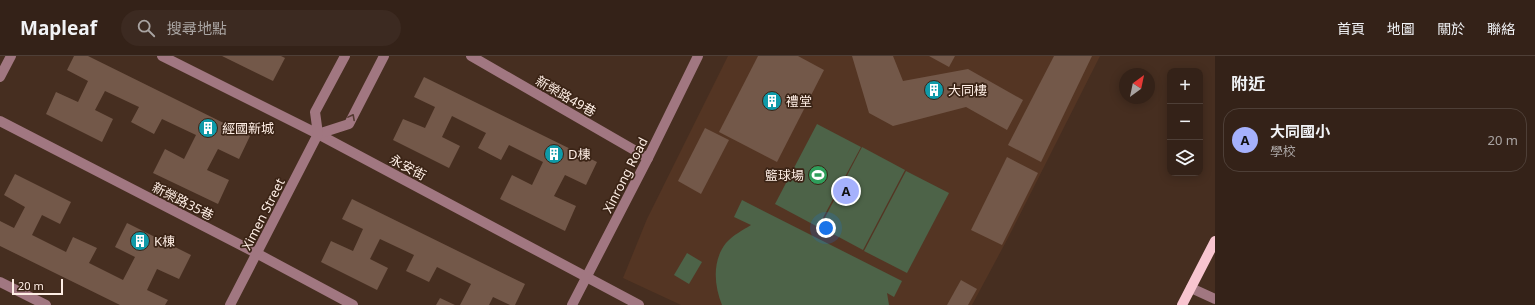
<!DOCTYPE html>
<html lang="zh-TW">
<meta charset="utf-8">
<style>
:root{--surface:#342218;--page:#3c2a21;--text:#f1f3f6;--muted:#a9a4a2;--line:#4e3f37;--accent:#a5b1fc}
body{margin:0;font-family:"Noto Sans","Noto Sans TC",sans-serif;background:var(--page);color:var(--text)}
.controls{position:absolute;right:12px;top:12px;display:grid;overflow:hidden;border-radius:8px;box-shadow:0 2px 10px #0003}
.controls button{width:36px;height:36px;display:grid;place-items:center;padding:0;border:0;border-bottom:1px solid var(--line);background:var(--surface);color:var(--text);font:20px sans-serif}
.compass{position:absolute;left:1119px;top:12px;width:36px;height:36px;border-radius:50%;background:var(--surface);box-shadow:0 2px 10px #0003;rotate:33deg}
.scale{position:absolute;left:12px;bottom:10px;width:51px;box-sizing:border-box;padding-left:4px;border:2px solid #feeee5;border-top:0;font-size:11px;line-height:14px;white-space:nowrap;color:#feeee5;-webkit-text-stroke:3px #3b2416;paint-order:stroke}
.you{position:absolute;left:826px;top:172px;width:14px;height:14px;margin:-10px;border:3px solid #fff;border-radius:50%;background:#1a73e8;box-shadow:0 0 0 6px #1a73e833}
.badge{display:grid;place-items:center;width:26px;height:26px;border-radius:50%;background:var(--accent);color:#111;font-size:13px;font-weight:700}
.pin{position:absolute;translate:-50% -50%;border:2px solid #fff;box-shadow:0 1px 4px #0006}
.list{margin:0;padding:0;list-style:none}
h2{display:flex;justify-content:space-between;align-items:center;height:52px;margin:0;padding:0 16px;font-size:17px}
h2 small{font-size:13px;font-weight:400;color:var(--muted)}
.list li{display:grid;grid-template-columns:26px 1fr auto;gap:12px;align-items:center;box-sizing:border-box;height:64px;margin:0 8px 8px;padding:0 8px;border:1px solid var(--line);border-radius:16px}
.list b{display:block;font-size:15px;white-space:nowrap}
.list p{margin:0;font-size:13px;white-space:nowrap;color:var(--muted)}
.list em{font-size:13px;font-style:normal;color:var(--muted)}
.icon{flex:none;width:22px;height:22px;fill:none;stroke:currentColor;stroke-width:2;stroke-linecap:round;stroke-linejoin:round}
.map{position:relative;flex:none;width:1215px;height:249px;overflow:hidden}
header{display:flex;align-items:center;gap:24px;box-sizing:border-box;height:56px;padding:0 20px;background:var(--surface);border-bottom:1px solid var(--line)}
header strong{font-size:19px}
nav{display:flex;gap:22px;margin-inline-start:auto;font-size:14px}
.search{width:280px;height:36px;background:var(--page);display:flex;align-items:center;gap:10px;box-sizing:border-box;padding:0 14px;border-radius:22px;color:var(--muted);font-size:15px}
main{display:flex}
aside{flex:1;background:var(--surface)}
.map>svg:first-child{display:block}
.built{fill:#543523}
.green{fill:#4d6348}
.building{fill:#735849}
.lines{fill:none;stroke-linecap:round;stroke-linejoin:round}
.minor{stroke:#a17781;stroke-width:10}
.major{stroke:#f8c5d0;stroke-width:10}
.oneway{stroke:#543931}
.labels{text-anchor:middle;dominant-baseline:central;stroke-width:3.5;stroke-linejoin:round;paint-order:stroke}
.poi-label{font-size:13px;fill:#feeee5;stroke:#3b2416;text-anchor:start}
.street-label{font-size:13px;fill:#feeee5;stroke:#3b2416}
</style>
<header>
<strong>Mapleaf</strong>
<div class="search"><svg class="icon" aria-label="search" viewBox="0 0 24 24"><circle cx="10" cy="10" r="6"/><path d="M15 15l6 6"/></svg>搜尋地點</div>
<nav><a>首頁</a><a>地圖</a><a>關於</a><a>聯絡</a></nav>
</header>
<main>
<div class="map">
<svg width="1215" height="249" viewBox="0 0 1215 249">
<rect width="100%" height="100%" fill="#462e20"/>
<polygon class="built" points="728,0 1100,0 1009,180 972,249 681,249 623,222 647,163"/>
<g class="green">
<polygon points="817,68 861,91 818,171 775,148"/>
<polygon points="862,91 905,114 863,194 820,171"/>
<polygon points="906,115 949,137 907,217 864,195"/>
<path d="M 742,144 L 902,225 L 894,241 L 887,237 L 889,249 L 722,249 C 714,229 712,205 726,187 C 733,179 743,174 751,169 L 734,161 Z"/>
<polygon points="687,197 702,206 689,228 674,219"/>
</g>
<g class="building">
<polygon points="74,0 88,0 250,80 239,103 218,93 207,114 229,124 218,148 153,117 165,93 184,103 196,79 162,63 154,78 131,66 139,51 105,35 95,54 113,63 102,86 46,58 56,36 78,46 88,25 67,14"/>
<polygon points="222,0 281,0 285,2 273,25"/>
<polygon points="758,0 798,0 824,14 777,106 719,76"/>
<polygon points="852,0 893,0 903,25 968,13 1023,44 1007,74 966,51 893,70 869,57"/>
<polygon points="929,0 955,0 949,11"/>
<polygon points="1054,0 1092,0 1041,106 1008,89"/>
<polygon points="424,21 597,106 586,129 565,119 554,140 576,150 565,175 500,143 512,119 532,129 543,106 509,89 501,104 478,92 486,77 452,60 442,81 460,90 449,112 393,84 403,63 425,72 435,51 414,41"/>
<polygon points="705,72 729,84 701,138 678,125"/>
<polygon points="1007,101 1038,117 1002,189 971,174"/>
<polygon points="15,118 71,146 60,168 42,159 32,179 66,196 73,181 97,192 89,207 123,224 135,201 115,191 127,167 191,199 179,223 157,213 147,234 168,244 165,249 120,249 0,190 0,165 14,172 25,151 4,139"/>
<polygon points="352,143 525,228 515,249 510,249 493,241 489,249 460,249 471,228 437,211 429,226 406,215 414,199 380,183 370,203 388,212 377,234 321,206 331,185 353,195 363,173 342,163"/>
<polygon points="961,224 977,233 968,249 947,249"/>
<polygon points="440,242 455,249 436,249"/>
</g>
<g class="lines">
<g class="minor">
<polyline points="162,0 318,78 639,249"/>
<polyline points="471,0 648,102"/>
<polyline points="0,21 11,0"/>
<polyline points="0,65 258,198 353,249"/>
<polyline points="318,78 349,68 384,0"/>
<polyline points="0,226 46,249"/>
<polyline points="1191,232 1215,243"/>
<polyline points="230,249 318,78 315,56 345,0"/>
<polyline points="572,249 648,102 698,0"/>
</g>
<polyline class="major" points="1182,249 1215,185"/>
</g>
<defs><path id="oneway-chevron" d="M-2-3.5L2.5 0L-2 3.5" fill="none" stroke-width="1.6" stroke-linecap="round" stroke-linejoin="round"/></defs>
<use class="oneway" href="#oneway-chevron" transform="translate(352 61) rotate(-62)"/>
<defs>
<g id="building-disc" transform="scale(1)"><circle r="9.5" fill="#0f9aa8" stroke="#3b2416"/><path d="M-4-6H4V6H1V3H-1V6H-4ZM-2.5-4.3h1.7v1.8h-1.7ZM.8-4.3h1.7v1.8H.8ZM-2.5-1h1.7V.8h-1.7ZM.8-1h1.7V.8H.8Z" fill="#fff"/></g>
<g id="stadium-disc" transform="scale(1)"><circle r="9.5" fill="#2e9e5b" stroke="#3b2416"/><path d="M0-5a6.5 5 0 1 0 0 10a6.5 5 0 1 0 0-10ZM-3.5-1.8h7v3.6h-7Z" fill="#fff"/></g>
</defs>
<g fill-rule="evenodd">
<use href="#building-disc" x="934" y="34"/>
<use href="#building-disc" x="772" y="45"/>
<use href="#building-disc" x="208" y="72"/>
<use href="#building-disc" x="554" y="98"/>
<use href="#stadium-disc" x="818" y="119"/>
<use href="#building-disc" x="140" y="185"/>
</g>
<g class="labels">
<g class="poi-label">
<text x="948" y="34">大同樓</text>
<text x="786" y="45">禮堂</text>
<text x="222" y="72">經國新城</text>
<text x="568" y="98">D棟</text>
<text x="804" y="119" text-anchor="end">籃球場</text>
<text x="154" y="185">K棟</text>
</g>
<g class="street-label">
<text transform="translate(566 40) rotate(30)">新榮路49巷</text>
<text transform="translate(408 111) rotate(28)">永安街</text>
<text transform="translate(625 119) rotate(-63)">Xinrong Road</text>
<text transform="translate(183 145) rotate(27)">新榮路35巷</text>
<text transform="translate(263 158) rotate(-63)">Ximen Street</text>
</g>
</g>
</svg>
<div class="controls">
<button>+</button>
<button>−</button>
<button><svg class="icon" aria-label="layers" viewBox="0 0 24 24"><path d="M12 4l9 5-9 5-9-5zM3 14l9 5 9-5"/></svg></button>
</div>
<svg class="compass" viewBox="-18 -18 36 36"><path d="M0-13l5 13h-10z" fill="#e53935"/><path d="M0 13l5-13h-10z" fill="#a9a4a2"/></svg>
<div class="scale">20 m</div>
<div class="you"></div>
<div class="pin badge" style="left:846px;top:135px">A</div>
</div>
<aside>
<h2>附近<small></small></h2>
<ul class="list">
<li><span class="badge">A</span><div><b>大同國小</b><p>學校</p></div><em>20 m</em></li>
</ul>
</aside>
</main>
